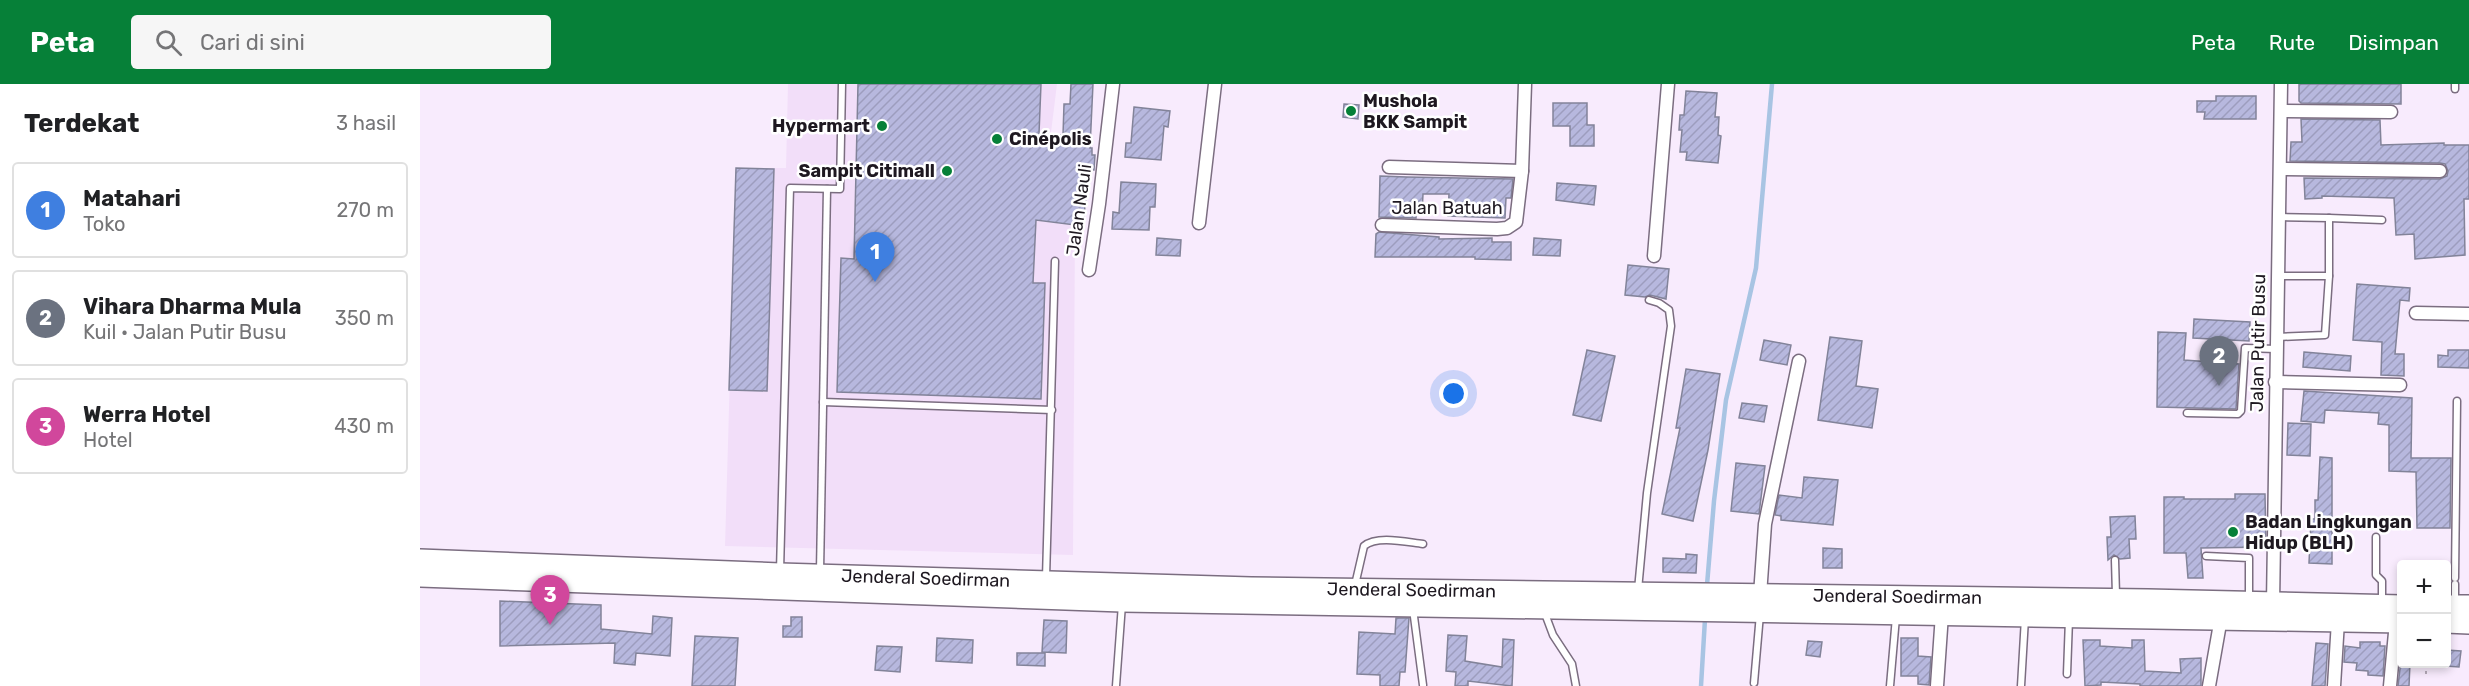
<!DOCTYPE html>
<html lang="id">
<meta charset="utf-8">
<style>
:root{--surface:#fff;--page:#f6f6f6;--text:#202124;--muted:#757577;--line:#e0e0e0;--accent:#068038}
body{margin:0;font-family:Rubik,sans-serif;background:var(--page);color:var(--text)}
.controls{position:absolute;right:18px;bottom:18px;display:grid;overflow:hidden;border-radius:6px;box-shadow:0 3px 9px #0003}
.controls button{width:54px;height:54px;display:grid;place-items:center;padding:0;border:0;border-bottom:2px solid var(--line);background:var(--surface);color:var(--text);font:30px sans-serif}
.you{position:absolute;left:1034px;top:310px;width:21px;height:21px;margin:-15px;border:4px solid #fff;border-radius:50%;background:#1a73e8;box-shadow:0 0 0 9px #1a73e833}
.badge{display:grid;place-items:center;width:39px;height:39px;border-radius:50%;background:var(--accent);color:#fff;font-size:20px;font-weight:700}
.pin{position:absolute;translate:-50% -50px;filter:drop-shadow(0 2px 3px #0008)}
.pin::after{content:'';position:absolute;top:32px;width:21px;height:18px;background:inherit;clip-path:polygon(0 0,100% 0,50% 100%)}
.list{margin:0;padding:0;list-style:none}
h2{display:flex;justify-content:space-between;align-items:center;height:78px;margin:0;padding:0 24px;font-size:26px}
h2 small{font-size:20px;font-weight:400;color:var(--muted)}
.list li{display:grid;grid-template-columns:39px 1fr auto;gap:18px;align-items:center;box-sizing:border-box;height:96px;margin:0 12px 12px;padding:0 12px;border:2px solid var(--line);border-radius:6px}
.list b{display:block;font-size:22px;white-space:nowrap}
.list p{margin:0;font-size:20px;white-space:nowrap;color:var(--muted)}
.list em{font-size:20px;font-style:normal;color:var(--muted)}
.icon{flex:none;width:33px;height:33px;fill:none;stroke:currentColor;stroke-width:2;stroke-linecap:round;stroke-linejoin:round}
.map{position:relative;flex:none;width:2049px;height:602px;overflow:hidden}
header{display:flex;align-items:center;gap:36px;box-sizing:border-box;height:84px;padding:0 30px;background:var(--accent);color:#fff}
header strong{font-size:28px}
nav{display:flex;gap:33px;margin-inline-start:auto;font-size:21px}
.search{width:420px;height:54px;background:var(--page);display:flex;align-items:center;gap:15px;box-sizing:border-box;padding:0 21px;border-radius:6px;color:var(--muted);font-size:22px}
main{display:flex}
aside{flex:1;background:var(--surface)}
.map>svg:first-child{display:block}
.built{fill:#f2def9}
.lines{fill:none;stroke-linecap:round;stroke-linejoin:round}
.stream{stroke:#a8c4e3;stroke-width:4.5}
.building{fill:url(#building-hatch);stroke:#828399;stroke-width:1.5}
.service-casing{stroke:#7b6d80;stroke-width:9}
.minor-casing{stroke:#7b6d80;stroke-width:15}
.trunk-casing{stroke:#7b6d80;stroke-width:24}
.path{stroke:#b4a9b8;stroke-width:2;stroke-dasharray:3 4.5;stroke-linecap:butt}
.service{stroke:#fff;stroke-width:6}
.minor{stroke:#fff;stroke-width:12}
.trunk{stroke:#fff;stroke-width:21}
.poi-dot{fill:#068038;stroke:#fff;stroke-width:2}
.labels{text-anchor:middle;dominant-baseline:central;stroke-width:5;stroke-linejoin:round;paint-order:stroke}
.poi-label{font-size:18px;font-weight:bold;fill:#1e1820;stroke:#fff;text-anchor:start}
.street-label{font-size:18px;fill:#1e1820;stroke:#fff}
</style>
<header>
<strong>Peta</strong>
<div class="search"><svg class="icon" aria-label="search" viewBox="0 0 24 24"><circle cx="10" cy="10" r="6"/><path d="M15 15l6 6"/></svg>Cari di sini</div>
<nav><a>Peta</a><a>Rute</a><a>Disimpan</a></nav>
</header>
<main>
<aside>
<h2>Terdekat<small>3 hasil</small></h2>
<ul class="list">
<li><span class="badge" style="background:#3f7fe0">1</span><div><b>Matahari</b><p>Toko</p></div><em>270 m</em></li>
<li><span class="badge" style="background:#6b7280">2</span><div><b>Vihara Dharma Mula</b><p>Kuil · Jalan Putir Busu</p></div><em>350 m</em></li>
<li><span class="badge" style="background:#d1479c">3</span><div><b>Werra Hotel</b><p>Hotel</p></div><em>430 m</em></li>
</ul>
</aside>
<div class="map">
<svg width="2049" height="602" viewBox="0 0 2049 602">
<defs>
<pattern id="building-hatch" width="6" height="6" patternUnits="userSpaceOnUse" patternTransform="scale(1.5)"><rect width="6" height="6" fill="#b7b8de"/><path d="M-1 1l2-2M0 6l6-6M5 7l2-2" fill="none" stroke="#9d9dbe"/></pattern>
</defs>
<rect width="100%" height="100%" fill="#f8ebfd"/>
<polygon class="built" points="368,0 637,0 620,137 655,141 653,471 305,462 316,84 366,84"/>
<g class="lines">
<g class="stream">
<polyline points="1287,501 1294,417 1306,316 1336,184 1352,0"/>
<polyline points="1281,602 1285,535"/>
</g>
</g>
<g class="building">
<polygon points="438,0 621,0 619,50 643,51 644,20 650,20 651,0 673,0 670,64 672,64 672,71 675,71 674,86 670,86 668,92 663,142 616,136 613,199 625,199 621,315 417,308 421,174 434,175"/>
<polygon points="1879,0 1981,0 1981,20 1881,19 1879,17"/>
<polygon points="1266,7 1297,9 1295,33 1299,33 1298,51 1301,52 1298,79 1266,76 1267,68 1260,68 1262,46 1259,46 1260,31 1264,31"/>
<polygon points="1796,12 1836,12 1836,35 1784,35 1785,28 1777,28 1777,17 1796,17"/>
<polygon points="1133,19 1167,19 1167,41 1174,41 1174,62 1150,62 1150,42 1133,42"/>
<polygon points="924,20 939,21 938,35 923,33"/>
<polygon points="714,23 750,27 748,43 744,42 741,76 705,73 706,59 711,59"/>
<polygon points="1881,35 1960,36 1961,61 2024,59 2024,61 2049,61 2049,115 2044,115 2045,171 1995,175 1994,150 1976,151 1974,114 1902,112 1902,114 1885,115 1884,94 2020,95 2027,92 2028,87 2025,80 2020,79 1870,77 1871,58 1882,58"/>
<polygon points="316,84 354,85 347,307 309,306"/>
<polygon points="960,92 987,93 1093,95 1091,114 1086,114 1085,134 1028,132 1029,110 1003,110 1002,130 996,130 996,134 959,133"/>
<polygon points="701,98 736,100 735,123 730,123 729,146 692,145 693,128 699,129"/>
<polygon points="1137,99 1176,102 1174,121 1136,116"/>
<polygon points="959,148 1019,153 1019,155 1072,154 1072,158 1091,158 1091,176 1055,175 1055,173 955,173 956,150"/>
<polygon points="737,154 761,156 760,172 736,171"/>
<polygon points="1114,154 1141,156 1140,172 1113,171"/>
<polygon points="1208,181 1249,185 1246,215 1230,211 1225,213 1205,211"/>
<polygon points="1937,200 1990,204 1989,217 1980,216 1975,270 1984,270 1984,292 1961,291 1962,258 1933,256"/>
<polygon points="1774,235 1830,238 1829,257 1773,254"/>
<polygon points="1738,248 1766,249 1764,276 1819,280 1816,325 1737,323"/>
<polygon points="1410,253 1442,257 1436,302 1458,305 1452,344 1398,336"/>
<polygon points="1344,256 1371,261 1367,281 1340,276"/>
<polygon points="1167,266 1195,272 1181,337 1153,331"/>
<polygon points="2028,266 2049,266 2049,284 2018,283 2018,271 2028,272"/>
<polygon points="1884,268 1931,272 1930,287 1883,283"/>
<polygon points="1266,285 1300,290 1288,366 1273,437 1242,430 1260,344 1256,344"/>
<polygon points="1884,307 1992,314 1991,374 2031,374 2030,444 1997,444 1996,388 1969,387 1969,341 1958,340 1959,329 1905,326 1904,339 1881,337"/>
<polygon points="1322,319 1347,322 1344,338 1319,334"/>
<polygon points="1868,339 1891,340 1890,372 1867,371"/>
<polygon points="1900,373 1912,374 1912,480 1889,479 1891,435 1895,435 1895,416 1898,416"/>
<polygon points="1316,379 1345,382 1339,430 1311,427"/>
<polygon points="1384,393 1418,396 1413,441 1361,436 1361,432 1355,431 1359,411 1382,414"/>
<polygon points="1815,410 1845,410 1846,463 1781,464 1783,494 1768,494 1766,469 1744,469 1744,413 1764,413 1764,415 1815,415"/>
<polygon points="1715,432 1716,455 1709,455 1710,474 1700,475 1694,471 1688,476 1687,453 1691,453 1690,433"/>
<polygon points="1403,464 1422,465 1422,484 1403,484"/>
<polygon points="1266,470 1277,471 1276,489 1243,488 1243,474 1266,475"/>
<polygon points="80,517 181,521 181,545 232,550 233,532 252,534 250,572 216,569 215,581 194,579 195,559 80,562"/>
<polygon points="371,533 382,533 382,553 363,553 363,542 371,542"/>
<polygon points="976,534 989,534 985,588 980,588 979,602 960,602 960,591 937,590 939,548 975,550"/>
<polygon points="624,536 647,537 646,569 622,568"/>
<polygon points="1028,551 1047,552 1045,577 1082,583 1083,555 1094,556 1092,602 1048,597 1048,602 1035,602 1036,588 1026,587"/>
<polygon points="275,552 318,554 315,602 272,602"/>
<polygon points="517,554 553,556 552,579 516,577"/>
<polygon points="1481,554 1498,554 1498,572 1511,573 1509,601 1498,600 1498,592 1481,592"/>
<polygon points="1663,556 1680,556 1680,562 1712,564 1712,556 1724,556 1725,587 1761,589 1760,575 1781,574 1781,602 1720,602 1720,600 1681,598 1681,601 1665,602"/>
<polygon points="1388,557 1402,558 1400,573 1386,571"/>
<polygon points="1940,558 1960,558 1960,562 1965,562 1963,592 1948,591 1948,587 1936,586 1937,579 1924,578 1925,562 1940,564"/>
<polygon points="1896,559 1908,560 1905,602 1892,602"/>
<polygon points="457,562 482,563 480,588 455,586"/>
<polygon points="2026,566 2041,567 2039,583 2026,582"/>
<polygon points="1982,568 1982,579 1990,579 1989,602 1978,602"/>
<polygon points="597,569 625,569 625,582 597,581"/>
</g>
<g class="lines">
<g class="service-casing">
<g id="service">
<polyline points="2035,0 2035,5"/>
<polyline points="1909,134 1962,136"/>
<polyline points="1858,192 1909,192"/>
<polyline points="1857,253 1905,251 1909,192 1909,134 1859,133"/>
<polyline points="403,318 632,326"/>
<polyline points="1767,329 1818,330 1821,327 1825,264 1856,265"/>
<polyline points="1956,453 1956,491 1962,497 1962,519"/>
<polyline points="1786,472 1829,474 1829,514"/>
<polyline points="1695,476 1696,511"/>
<polyline points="360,487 370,104 420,105 422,0"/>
<polyline points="400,487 407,105"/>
<polyline points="626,494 635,177"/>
<polyline points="2035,494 2037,317"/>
<polyline points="2035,500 2035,517"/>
<path d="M 935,501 L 944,462 C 957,451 986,458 1003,460"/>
<polyline points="1218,506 1227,409 1251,242 1249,226 1239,219 1229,216"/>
<polyline points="993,525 1003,601"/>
<polyline points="1124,527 1133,551 1152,580 1156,602"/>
<polyline points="1647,590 1649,535"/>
<polyline points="1334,599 1340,530"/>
<polyline points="696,602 702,520"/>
<polyline points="1470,602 1476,533"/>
<polyline points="1601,602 1605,534"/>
</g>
</g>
<g class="minor-casing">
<g id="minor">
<polyline points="1862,27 1971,28"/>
<polyline points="969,83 1102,87"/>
<polyline points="1861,85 2020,87"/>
<polyline points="779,139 795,0"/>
<polyline points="962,141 1077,145 1087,144 1096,138 1102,87 1105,0"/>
<polyline points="1234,172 1248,0"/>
<polyline points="669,186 679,120 693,0"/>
<polyline points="1996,229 2049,230"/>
<polyline points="1855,298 1980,301"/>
<polyline points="1340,511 1345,440 1379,277"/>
<polyline points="1853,520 1861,0"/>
<polyline points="1517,602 1522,530"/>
<polyline points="1789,602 1801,534"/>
<polyline points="1914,602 1918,537"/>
<polyline points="1970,602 1976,538"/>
</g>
</g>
<g class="trunk-casing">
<g id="trunk">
<path id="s1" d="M 0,476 L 360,490 L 831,504 L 1728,516 L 1982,522"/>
<polyline points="0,492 702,517 1982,538"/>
<polyline points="2026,522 2049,522"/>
<polyline points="2026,538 2049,539"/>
</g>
</g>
<polyline class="path" points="2006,590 2006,580"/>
<use href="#service" class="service"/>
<use href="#minor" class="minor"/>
<use href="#trunk" class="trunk"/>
</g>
<g class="poi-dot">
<circle cx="931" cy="27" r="6"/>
<circle cx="462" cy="42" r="6"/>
<circle cx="577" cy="55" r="6"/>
<circle cx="527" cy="87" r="6"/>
<circle cx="1813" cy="448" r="6"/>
</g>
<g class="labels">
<g class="poi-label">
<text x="943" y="17">Mushola<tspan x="943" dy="21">BKK Sampit</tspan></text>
<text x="450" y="42" text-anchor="end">Hypermart</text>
<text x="589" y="55">Cinépolis</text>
<text x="515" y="87" text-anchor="end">Sampit Citimall</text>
<text x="1825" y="438">Badan Lingkungan<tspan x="1825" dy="21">Hidup (BLH)</tspan></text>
</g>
<g class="street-label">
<text x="1027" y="124">Jalan Batuah</text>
<text transform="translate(659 126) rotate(-82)">Jalan Nauli</text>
<text transform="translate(1838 259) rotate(-89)">Jalan Putir Busu</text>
<text stroke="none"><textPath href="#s1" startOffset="506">Jenderal Soedirman</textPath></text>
<text stroke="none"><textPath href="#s1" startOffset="992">Jenderal Soedirman</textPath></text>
<text stroke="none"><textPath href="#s1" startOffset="1478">Jenderal Soedirman</textPath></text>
</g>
</g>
</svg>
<div class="controls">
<button>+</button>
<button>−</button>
</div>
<div class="you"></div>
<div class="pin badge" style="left:455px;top:198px;background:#3f7fe0">1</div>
<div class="pin badge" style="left:1799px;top:302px;background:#6b7280">2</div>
<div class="pin badge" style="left:130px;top:541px;background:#d1479c">3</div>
</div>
</main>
